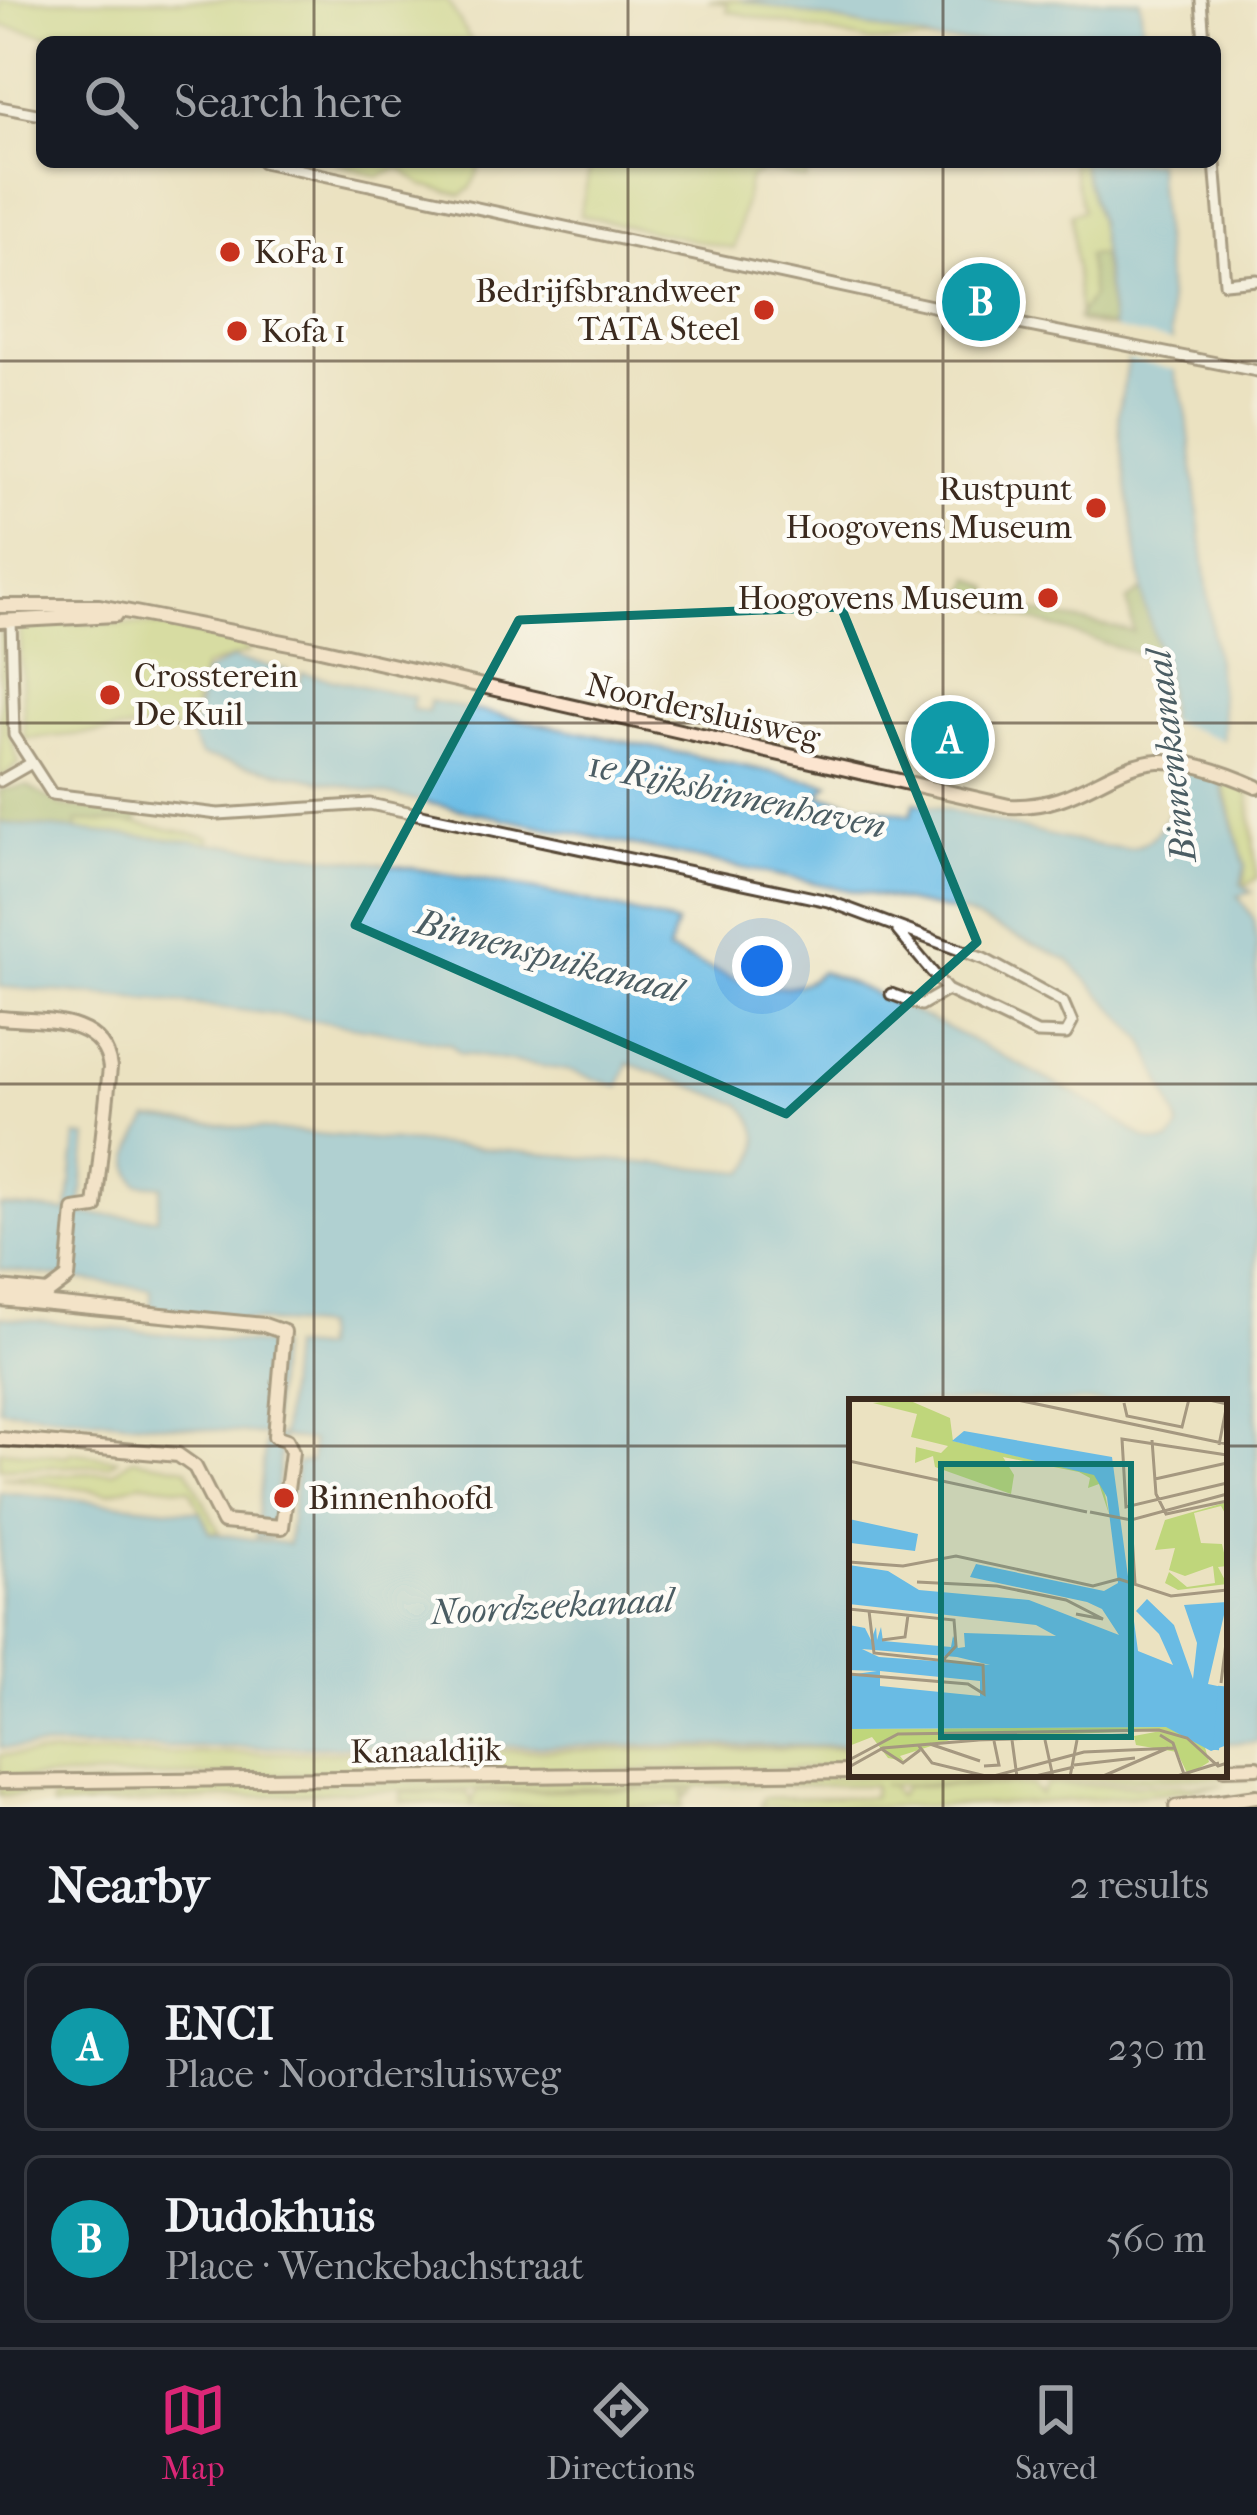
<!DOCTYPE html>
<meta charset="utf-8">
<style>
:root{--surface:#171b24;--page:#242831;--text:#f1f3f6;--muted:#9ea1a6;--line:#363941;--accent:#db2777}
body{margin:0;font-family:"IM FELL French Canon",serif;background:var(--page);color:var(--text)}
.you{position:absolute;left:762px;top:966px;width:42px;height:42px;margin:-30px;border:9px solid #fff;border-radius:50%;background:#1a73e8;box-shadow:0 0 0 18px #1a73e833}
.badge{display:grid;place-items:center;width:78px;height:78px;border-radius:50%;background:var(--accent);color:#fff;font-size:39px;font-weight:700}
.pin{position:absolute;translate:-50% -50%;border:6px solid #fff;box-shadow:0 3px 12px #0006}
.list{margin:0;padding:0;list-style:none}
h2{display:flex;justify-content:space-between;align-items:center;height:156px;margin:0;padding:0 48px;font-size:51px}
h2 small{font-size:39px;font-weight:400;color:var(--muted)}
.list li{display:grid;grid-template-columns:78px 1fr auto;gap:36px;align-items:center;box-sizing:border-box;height:168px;margin:0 24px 24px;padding:0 24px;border:3px solid var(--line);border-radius:18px}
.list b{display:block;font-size:45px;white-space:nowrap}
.list p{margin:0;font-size:39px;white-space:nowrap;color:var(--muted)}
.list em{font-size:39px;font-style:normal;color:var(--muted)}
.icon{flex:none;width:66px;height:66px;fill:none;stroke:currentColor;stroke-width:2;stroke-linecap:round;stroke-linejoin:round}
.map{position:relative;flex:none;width:1257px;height:1807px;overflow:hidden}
.search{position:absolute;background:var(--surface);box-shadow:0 3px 9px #0004;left:36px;right:36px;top:36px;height:132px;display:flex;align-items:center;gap:30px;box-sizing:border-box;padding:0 42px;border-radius:18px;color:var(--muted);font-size:45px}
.sheet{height:540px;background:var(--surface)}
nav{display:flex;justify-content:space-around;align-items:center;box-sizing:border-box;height:168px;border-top:3px solid var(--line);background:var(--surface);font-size:33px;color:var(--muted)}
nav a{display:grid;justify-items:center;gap:6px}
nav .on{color:var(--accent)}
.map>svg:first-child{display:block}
.green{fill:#bfd67b;stroke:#7d804c;stroke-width:3}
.forest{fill:#97b76b;stroke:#697044;stroke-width:3}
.water{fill:#69bbe4;stroke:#527281;stroke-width:3}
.pier{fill:#ebe2c1}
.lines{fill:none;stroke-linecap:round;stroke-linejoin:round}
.street-casing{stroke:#554636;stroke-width:15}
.secondary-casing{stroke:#554636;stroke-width:18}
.street{stroke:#fff;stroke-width:9}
.secondary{stroke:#fce5d0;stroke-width:12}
.marked{fill:none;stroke:#0f766e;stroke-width:9;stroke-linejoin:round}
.grid{fill:none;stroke:#3b2a1e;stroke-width:3;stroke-opacity:0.55}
.poi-dot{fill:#c8321e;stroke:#fdfcf7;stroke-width:4.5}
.labels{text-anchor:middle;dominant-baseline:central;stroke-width:9;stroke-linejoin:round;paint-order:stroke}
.poi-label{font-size:33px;fill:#3b2a1e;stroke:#fdfcf7;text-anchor:start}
.street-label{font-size:33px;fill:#3b2a1e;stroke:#fdfcf7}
.water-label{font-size:36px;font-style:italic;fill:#4b5d63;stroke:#fdfcf7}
.inset-river{fill:none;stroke:#69bbe4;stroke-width:6}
.inset-road{fill:none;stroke:#a59880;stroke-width:3}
.view{fill:#0f766e;fill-opacity:0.15;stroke:#0f766e;stroke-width:6}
.inset-edge{fill:none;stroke:#3b2a1e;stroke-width:6}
</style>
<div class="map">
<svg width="1257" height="1807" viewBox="0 0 1257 1807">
<rect width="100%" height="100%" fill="#fdfcf7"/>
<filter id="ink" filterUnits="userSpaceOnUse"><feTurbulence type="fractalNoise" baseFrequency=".00833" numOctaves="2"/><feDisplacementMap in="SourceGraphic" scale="24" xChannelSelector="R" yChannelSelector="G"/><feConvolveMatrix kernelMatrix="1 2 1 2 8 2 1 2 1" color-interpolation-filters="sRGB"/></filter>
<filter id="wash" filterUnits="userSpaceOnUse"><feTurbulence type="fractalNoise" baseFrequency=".004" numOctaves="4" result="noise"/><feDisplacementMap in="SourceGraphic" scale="48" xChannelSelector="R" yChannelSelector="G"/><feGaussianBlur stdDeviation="2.7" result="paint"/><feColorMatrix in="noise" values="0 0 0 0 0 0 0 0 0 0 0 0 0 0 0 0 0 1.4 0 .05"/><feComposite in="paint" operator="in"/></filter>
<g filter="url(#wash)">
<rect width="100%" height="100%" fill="#ebe2c1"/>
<g class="green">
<polygon points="0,0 447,0 472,42 80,42 0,25"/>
<polygon points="708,0 740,0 939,42 872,42 727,11 728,4"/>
<polygon points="335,162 482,162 471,188 462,195 422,185 400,168 378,177"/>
<polygon points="591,162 810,162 806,180 766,170 750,178 734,249 580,215"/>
<polygon points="1071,162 1081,162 1098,220 1114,329 1080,322 1071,214 1083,211"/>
<polygon points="59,622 154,625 241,642 249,652 204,667 188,735 165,727 25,739 20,626"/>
<polygon points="0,631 6,640 8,730 19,764 0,778"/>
<polygon points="1222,778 1248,790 1257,878 1244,887 1245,866"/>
<polygon points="77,821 137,823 209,837 211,846 76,830"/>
<polygon points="0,1450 69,1456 70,1452 117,1459 110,1465 0,1468"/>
<polygon points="132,1459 187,1468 220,1533 210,1532 190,1489 140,1483 109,1493 2,1477 114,1472"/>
<polygon points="852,1748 852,1768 0,1778 0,1755"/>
<path d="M 1257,1772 L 1257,1777 L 882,1785 L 892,1786 L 898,1796 L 905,1786 L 1032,1786 L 1040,1795 L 1046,1785 L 1224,1785 C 1071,1807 915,1807 760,1807 L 763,1798 L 873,1797 L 874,1785 L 698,1786 L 686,1797 L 685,1789 L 695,1787 L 350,1791 L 52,1807 L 51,1800 L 179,1794 L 0,1795 L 0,1787 Z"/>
<polygon points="683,1789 683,1807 473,1807 472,1802 471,1807 401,1801 401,1793 467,1793 472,1801 477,1792"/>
</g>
<g class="forest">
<polygon points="1101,254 1113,327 1077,319 1092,296 1087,255"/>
<polygon points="972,578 991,588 989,602 1134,632 1127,601 1142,590 1163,662 965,599"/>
<polygon points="27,786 62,806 138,814 137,823 77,821 76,830 0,823 0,790"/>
</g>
<g class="water">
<polygon points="740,0 1140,0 1144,42 939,42"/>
<path d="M 1081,162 L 1156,162 L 1175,374 L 1186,408 L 1223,721 L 1221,784 L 1245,866 L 1241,884 L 1252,892 L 1238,896 L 1254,919 L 1257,945 L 1257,1742 L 1224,1743 L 1224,1402 L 852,1402 L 852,1745 L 0,1748 L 0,1492 L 200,1512 L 210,1533 L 288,1544 L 297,1464 L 311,1461 L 312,1441 L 282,1437 L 271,1537 L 256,1536 L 266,1435 L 0,1409 L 0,1317 L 278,1346 L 270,1436 L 282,1436 L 290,1347 L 321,1349 L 322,1327 L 159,1312 L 151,1306 L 151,1289 L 0,1269 L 0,1206 L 68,1212 L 76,1136 L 87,1137 L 80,1214 L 157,1218 L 162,1186 L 138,1184 C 120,1163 137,1139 149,1119 L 745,1172 C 766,1152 760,1123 740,1104 L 628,1063 L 619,1087 L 571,1071 L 460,1053 L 450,1044 C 300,1014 152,998 0,987 L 0,823 C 228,845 455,861 676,924 L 668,951 C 712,967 782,1011 821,971 C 917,1010 1007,1057 1098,1107 C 1119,1118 1147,1150 1170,1141 L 1179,1129 L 1176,1116 L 1143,1039 L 1068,960 L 965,914 L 201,756 L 192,739 L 205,673 L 232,659 L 287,670 L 285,683 L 299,686 L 302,673 L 414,697 L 412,709 L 428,712 L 430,701 L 829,784 L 818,795 L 911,815 L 915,802 C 955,810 1105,855 1134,847 C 1160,840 1171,814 1175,790 L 1164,669 L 1145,606 L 1121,448 L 1118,414 L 1128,363 L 1113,327 L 1098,220 Z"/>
</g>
<g class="pier">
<polygon points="1107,328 1180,343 1181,371 1119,358"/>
<polygon points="1163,719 1230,743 1228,780 1169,768"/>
</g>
</g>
<g filter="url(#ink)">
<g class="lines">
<g class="street-casing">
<g id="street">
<polyline points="1201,0 1204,42"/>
<polyline points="0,107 42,115"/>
<polyline points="263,162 969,314"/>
<polyline points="1215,162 1225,283 1257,280"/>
<polyline points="988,318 1257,371"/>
<polyline points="11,620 14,735 52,794 218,814 370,804 828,901 984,959 1063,1002 1072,1023 1066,1034 1037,1033 947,990 898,931"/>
<polyline points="0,781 28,765"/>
<polyline points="891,994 921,1005 947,990"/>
</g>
</g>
<g class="secondary-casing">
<g id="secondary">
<path d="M 0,606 L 99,606 L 320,649 L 1009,806 C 1077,809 1108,764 1158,761 C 1191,760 1228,774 1257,787"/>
<polyline points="0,621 116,615"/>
<path d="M 0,1018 C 40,1022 104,1015 110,1068 L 95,1207 L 74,1210 L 68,1278 L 48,1293 L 0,1288"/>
<polyline points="0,1299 264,1325 284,1332 275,1436 287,1440 292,1452 282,1527 223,1522 195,1467 178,1455 0,1439"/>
<polyline points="1224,1768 1257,1767"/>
<polyline points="0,1782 852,1772"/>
<polyline points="1176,1807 1257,1796"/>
</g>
</g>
<use href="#street" class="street"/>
<use href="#secondary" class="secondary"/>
</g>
</g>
<path d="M0 0H1257V1807H0ZM 841,607 L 977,942 L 786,1114 L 355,925 L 519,620 Z" fill="#ebe2c1" fill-opacity=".55" fill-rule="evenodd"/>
<path class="marked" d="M 841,607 L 977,942 L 786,1114 L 355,925 L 519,620 Z"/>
<path class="grid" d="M 314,0 L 314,42M 628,0 L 628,42M 943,0 L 943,42M 314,162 L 314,1807M 628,162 L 628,1807M 943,162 L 943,1402M 0,361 L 1257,361M 0,723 L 1257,723M 0,1084 L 1257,1084M 0,1446 L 852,1446M 1224,1446 L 1257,1446M 943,1774 L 943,1807"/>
<g class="poi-dot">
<circle cx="230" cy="252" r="12"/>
<circle cx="764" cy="310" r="12"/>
<circle cx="237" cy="331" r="12"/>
<circle cx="1096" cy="508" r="12"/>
<circle cx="1048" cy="598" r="12"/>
<circle cx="110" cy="695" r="12"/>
<circle cx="284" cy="1498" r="12"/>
</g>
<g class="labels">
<g class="poi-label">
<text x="254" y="252">KoFa 1</text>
<text x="740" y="291" text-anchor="end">Bedrijfsbrandweer<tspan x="740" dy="38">TATA Steel</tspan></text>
<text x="261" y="331">Kofa 1</text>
<text x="1072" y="489" text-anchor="end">Rustpunt<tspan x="1072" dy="38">Hoogovens Museum</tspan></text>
<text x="1024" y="598" text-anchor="end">Hoogovens Museum</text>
<text x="134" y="676">Crossterein<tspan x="134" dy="38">De Kuil</tspan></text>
<text x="308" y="1498">Binnenhoofd</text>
</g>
<g class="street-label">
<text transform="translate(703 711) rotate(13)">Noordersluisweg</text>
<text transform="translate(426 1751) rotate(-1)">Kanaaldijk</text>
</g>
<g class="water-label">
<text transform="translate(1171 756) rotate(-97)">Binnenkanaal</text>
<text transform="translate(737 795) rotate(12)">1e Rijksbinnenhaven</text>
<text transform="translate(549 956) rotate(15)">Binnenspuikanaal</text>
<text transform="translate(552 1606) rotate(-3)">Noordzeekanaal</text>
</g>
</g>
<g transform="translate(849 1399)">
<rect width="378" height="378" fill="#ebe2c1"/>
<path d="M 57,0 L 101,19 L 104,42 L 245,75 L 254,86 L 260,115 L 250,85 L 239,89 L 241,79 L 230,73 L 154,58 L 165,76 L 162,95 L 86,68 L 84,57 L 66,64 L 67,48 L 92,54 L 99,47 L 62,38 L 68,15 L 24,4 ZM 378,103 L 378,118 L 372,107 L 345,114 L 352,144 L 373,145 L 378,167 L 369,168 L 378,185 L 329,191 L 316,184 L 320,173 L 338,188 L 366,184 L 364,167 L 336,177 L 320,171 L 326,149 L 306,151 L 316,121 ZM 320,328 L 354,341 L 360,363 L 339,376 L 328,353 L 287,346 L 285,337 L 317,331 L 104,340 L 51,357 L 55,362 L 39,359 L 23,338 L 0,347 L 0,330 Z" fill="#bfd67b"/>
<path d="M 115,32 L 263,58 L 289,252 L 324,266 L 310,235 L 287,212 L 298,200 L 325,226 L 344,280 L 348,244 L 335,206 L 378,203 L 359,285 L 378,289 L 378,346 L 362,352 L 317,328 L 0,330 L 0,276 L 28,272 L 0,271 L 0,226 L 16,229 L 22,241 L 27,228 L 28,241 L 32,228 L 34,242 L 102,248 L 104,237 L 109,249 L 116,248 L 115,234 L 207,237 L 187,226 L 0,205 L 0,166 L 39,172 L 70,191 L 180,201 L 270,236 L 253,210 L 238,203 L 121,178 L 127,165 L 255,192 L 269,184 L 258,98 L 245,76 L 103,42 ZM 13,250 L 108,258 L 141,266 L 30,258 ZM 31,272 L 131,282 L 131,297 L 31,287 ZM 0,120 L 69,135 L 66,152 L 2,144 L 0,152 Z" fill="#69bbe4" fill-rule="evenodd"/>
<path class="inset-river" d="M 367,351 L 372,287"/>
<path class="inset-road" d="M 164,0 L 378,45M 356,0 L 378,5 L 370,46M 275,4 L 278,17 L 333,28 L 340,0M 303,41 L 307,95 L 317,115 L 378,102M 378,56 L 273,40 L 277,108 L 378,84M 0,62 L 238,113M 306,80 L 378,64M 241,113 L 282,121 L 378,95M 282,121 L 286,184M 0,163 L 54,167 L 107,157 L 244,187 L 270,180 L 322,197 L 378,191M 68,183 L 148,187 L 217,201 L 254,220 L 227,215M 0,210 L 105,221 L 107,247 L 95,260M 33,241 L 56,238 L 59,216M 0,275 L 119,285 L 135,295 L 134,266 L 25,254 L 20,212M 372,284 L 378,236M 311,336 L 324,344 L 336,378M 128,341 L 278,336M 163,341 L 168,378M 196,341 L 204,378M 81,345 L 131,362M 70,347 L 83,364 L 141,378M 31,349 L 54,364 L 71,351M 0,361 L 49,335 L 310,331 L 338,339 L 369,367 L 378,364M 225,366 L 286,359M 135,367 L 150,366 L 145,342M 0,368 L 34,349 L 130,341M 141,378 L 235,353 L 326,349M 182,378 L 225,368M 221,378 L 228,341M 252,378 L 319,349M 325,378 L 370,364"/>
<path class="view" d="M 92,65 L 282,65 L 282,338 L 92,338 Z"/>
<rect width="378" height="378" class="inset-edge"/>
</g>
</svg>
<div class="you"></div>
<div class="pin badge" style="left:950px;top:740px;background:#0f9aa8">A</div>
<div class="pin badge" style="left:981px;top:302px;background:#0f9aa8">B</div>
<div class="search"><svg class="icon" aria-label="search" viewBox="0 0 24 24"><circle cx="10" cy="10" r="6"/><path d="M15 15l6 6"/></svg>Search here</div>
</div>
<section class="sheet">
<h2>Nearby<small>2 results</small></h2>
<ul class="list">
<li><span class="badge" style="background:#0f9aa8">A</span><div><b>ENCI</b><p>Place · Noordersluisweg</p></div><em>230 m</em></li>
<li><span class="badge" style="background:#0f9aa8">B</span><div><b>Dudokhuis</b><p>Place · Wenckebachstraat</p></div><em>560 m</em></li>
</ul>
</section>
<nav>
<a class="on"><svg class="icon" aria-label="map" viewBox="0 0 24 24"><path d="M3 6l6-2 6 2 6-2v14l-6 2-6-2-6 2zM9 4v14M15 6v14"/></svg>Map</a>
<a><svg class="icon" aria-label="directions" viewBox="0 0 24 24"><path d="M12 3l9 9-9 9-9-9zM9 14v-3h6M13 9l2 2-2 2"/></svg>Directions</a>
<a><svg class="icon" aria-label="saved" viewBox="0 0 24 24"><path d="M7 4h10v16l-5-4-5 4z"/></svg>Saved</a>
</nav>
